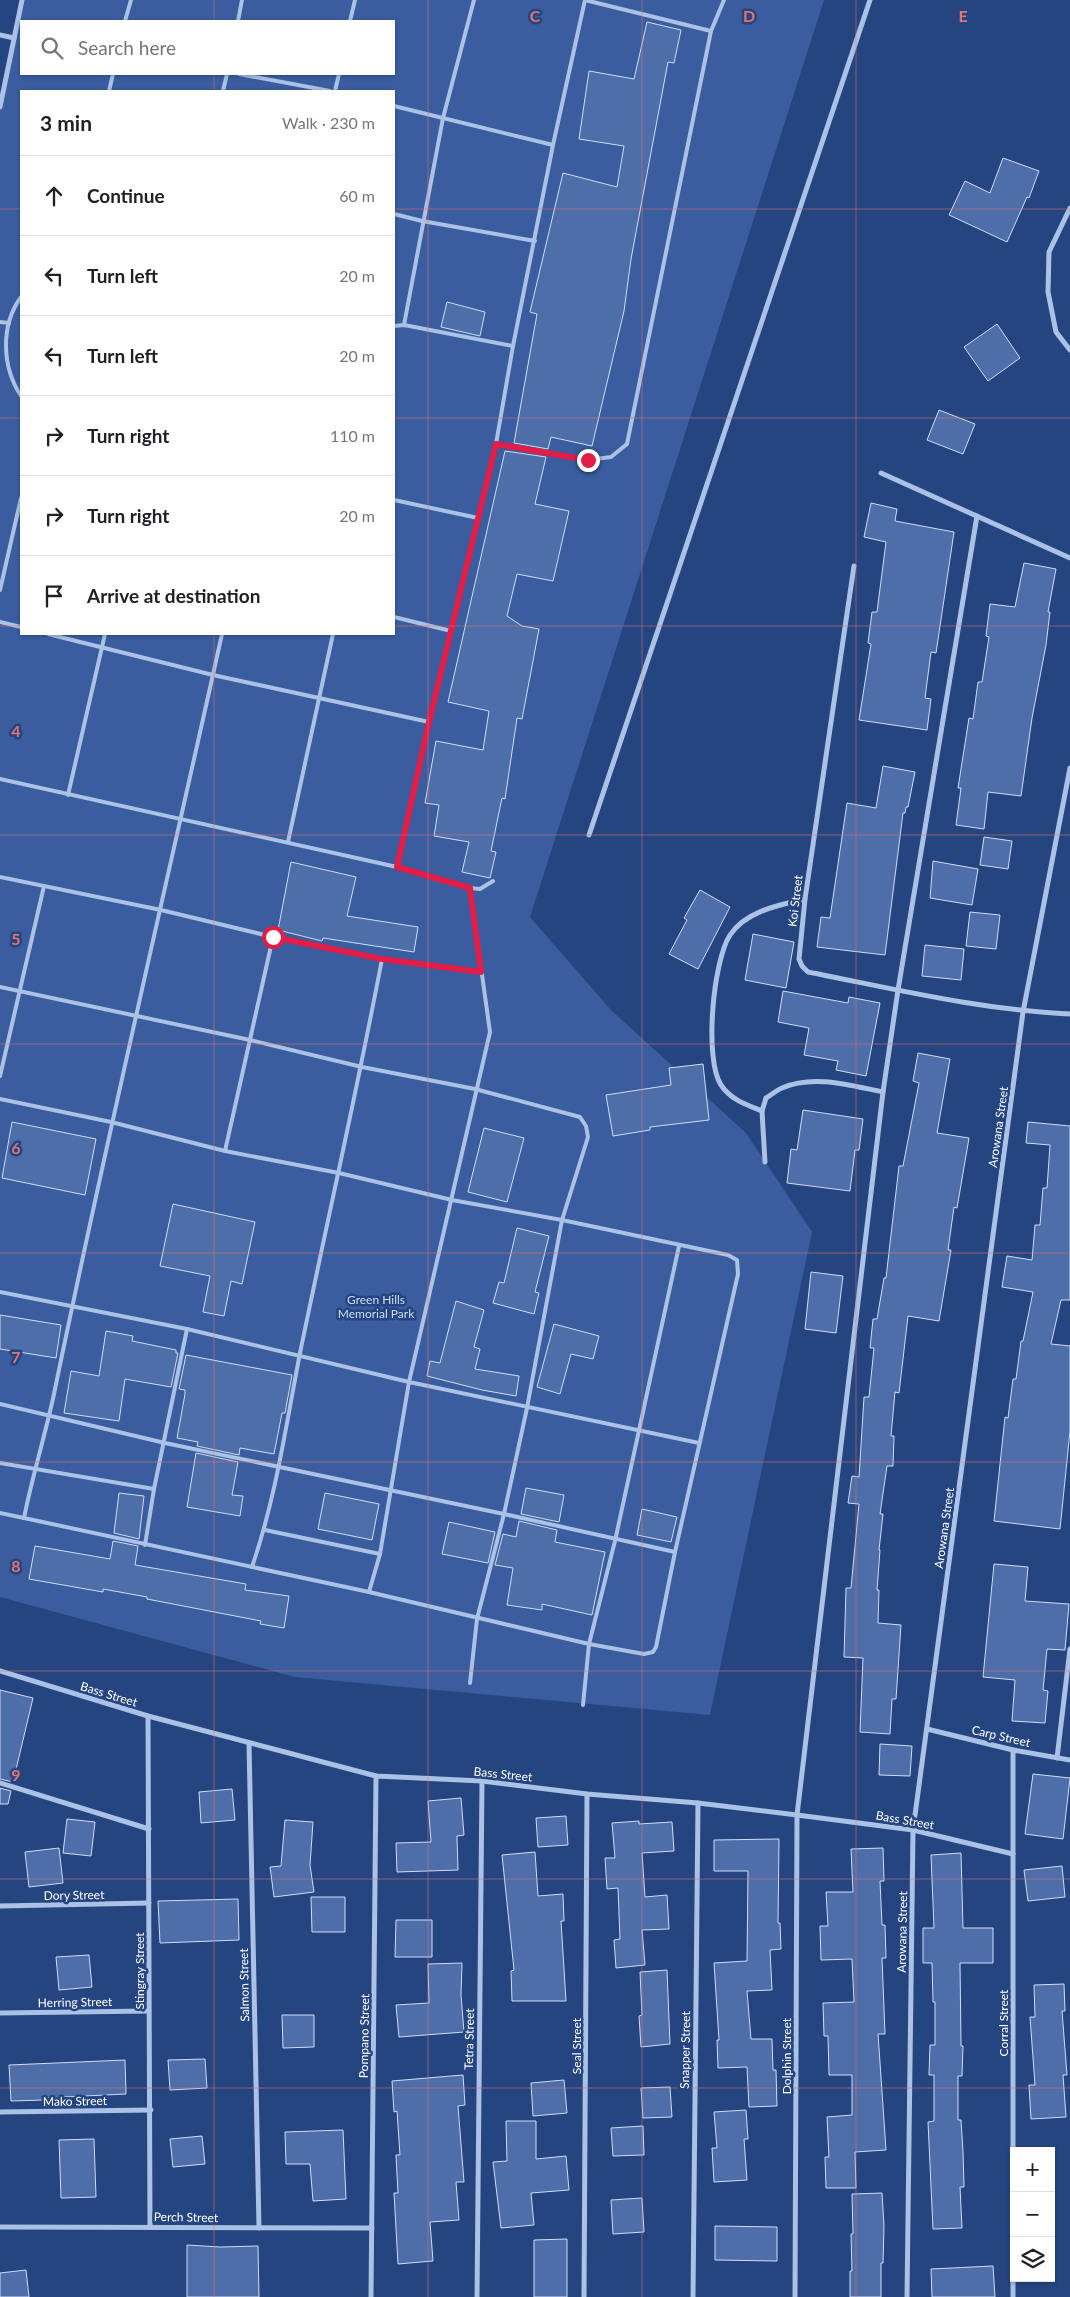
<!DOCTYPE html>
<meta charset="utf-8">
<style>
:root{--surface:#fff;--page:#f6f6f6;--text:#202124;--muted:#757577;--line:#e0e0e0}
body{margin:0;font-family:Lato,sans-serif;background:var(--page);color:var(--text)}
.controls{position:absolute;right:15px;bottom:15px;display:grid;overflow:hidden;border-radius:0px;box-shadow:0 1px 4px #0004}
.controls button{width:45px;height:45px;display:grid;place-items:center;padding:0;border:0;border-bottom:1px solid var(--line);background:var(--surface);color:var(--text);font:25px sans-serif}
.stop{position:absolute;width:15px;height:15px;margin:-11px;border:4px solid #e11d48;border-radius:50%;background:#fff}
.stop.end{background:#e11d48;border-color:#fff;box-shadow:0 1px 5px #0008}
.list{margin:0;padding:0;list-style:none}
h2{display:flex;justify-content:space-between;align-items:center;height:65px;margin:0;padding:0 20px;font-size:21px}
h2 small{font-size:16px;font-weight:400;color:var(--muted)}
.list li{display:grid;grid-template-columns:32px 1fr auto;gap:15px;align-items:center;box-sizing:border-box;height:80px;padding:0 20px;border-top:1px solid var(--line)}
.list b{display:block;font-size:19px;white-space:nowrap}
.list em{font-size:16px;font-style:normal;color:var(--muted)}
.icon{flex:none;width:28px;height:28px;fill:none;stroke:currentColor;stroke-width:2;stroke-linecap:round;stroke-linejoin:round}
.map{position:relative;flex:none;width:1070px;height:2297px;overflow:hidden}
.search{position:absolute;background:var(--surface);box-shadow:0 1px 4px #0004;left:20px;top:20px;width:375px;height:55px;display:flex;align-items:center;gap:12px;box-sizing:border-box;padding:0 18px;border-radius:0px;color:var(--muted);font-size:19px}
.panel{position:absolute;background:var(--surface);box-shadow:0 1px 4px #0004;left:20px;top:90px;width:375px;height:545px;border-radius:0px}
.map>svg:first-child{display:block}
.green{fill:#395d9e;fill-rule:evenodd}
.building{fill:#4d6ea9;stroke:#cfddf5}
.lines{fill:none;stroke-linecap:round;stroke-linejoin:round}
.service{stroke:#abc1e6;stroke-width:4}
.minor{stroke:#abc1e6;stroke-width:5}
.route{stroke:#e11d48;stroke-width:6}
.grid{fill:none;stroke:#e47373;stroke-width:1;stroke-opacity:0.55}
.labels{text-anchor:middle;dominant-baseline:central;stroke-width:5;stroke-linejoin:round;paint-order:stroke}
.street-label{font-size:12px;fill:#fff;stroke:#254580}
.park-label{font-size:12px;fill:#cfddf5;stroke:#254580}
.grid-label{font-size:16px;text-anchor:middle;font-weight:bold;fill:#e47373;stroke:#254580;stroke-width:5;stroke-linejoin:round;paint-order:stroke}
</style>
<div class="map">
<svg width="1070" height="2297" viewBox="0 0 1070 2297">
<rect width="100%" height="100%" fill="#254580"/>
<path class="green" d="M 23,0 L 824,0 L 530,917 L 611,1010 L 746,1133 L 812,1232 L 710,1715 L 295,1677 L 0,1597 L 0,107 ZM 21,21 L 394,21 L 394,74 L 21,74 ZM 21,91 L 394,91 L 394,634 L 21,634 Z"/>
<g class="building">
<polygon points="647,22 681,30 674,63 668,62 631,259 624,311 592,446 551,437 548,449 514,443 537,314 530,312 563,173 617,187 624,146 579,139 589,71 634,79"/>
<polygon points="1003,158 1039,171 1029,198 1027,197 1007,242 949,215 965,181 990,193"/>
<polygon points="447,302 485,312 480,336 441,327"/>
<polygon points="997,324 1020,358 988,381 964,347"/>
<polygon points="939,410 975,424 963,454 927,440"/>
<polygon points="505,451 546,457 535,504 569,511 553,581 517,574 507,616 522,626 539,629 522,719 517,718 505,799 502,798 491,851 496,852 490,878 462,872 469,842 434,836 439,805 425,803 436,741 483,750 489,711 448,702"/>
<polygon points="871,503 897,509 895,521 954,532 936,653 931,652 925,698 931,699 927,730 859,720 871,644 868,643 872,612 877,612 886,542 864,537"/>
<polygon points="1024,563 1056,569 1048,612 1050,612 1046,645 1032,718 1021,796 988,792 984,829 956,825 961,788 958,788 969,718 973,719 978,682 982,682 989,637 986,636 990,604 1015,607"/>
<polygon points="883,766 915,772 908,807 906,807 905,813 903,813 885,955 817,947 821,917 830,918 847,803 876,808"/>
<polygon points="984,837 1012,841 1008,869 980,865"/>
<polygon points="933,861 978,869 972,905 930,898"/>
<polygon points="291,862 356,877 347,916 418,927 414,952 323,938 322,941 278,930"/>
<polygon points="700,890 730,907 698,969 669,954 687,920 684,918"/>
<polygon points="970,912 1000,915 996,949 966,946"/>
<polygon points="753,934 794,942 786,988 745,980"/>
<polygon points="925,945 964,949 961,980 922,976"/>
<polygon points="783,991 848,1003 849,997 880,1003 866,1076 836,1070 838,1061 804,1055 809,1028 778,1022"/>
<polygon points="918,1053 950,1059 937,1133 969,1138 957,1208 954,1207 948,1250 951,1250 939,1321 908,1316 899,1393 895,1392 891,1436 894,1436 893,1466 887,1466 880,1514 883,1514 879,1550 880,1550 877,1590 879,1590 878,1623 901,1625 896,1699 892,1699 890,1734 860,1732 863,1658 844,1657 846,1588 851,1588 859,1504 848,1503 852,1476 859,1477 864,1397 869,1397 874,1348 870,1348 873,1319 877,1319 884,1278 886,1278 899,1166 903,1166 919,1083 913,1081"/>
<polygon points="703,1064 709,1120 650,1127 650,1130 613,1136 606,1095 671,1085 669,1068"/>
<polygon points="803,1110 863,1119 859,1150 855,1150 850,1191 787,1183 791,1149 797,1150"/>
<polygon points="12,1122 96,1139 85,1195 2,1178"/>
<polygon points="1028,1122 1070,1126 1070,1300 1061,1300 1051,1344 1070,1346 1070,1431 1060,1529 994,1521 1005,1417 1008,1418 1013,1379 1016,1379 1021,1341 1023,1341 1033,1292 1002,1287 1007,1256 1032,1260 1035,1225 1040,1225 1043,1188 1047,1188 1050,1145 1026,1143"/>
<polygon points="484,1128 524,1138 507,1202 468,1192"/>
<polygon points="173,1204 255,1222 242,1284 231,1281 224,1316 203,1312 210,1276 160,1266"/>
<polygon points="517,1228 549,1236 535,1292 539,1293 534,1314 493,1303 499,1282 504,1283"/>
<polygon points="811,1272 843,1276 836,1333 805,1329"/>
<polygon points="456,1301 484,1310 474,1347 480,1349 475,1369 519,1376 516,1396 482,1390 427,1376 430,1361 440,1363"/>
<polygon points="0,1315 61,1325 56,1358 0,1349"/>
<polygon points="554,1324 599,1336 593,1359 571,1354 560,1394 537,1387"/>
<polygon points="106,1331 133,1336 132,1341 176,1350 176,1353 178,1353 171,1387 125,1379 119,1421 64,1413 71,1371 99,1376"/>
<polygon points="186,1355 292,1375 285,1413 282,1413 274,1454 240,1448 239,1455 197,1446 198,1442 177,1438 185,1394 185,1390 179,1389"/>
<polygon points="196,1453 238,1462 232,1495 243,1496 240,1516 187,1507"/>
<polygon points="526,1488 564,1495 559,1522 521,1514"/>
<polygon points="119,1493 144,1496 139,1539 114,1533"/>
<polygon points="325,1493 379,1504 372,1540 318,1529"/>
<polygon points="642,1509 677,1517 671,1542 637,1535"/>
<polygon points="519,1521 557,1530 555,1542 605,1552 592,1615 542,1604 542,1610 507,1605 513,1568 495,1565 503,1534 516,1537"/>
<polygon points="449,1522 495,1532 488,1563 442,1554"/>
<polygon points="113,1541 138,1546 135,1565 246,1584 245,1590 289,1596 284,1628 260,1624 261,1621 147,1599 147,1597 103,1589 103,1592 29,1579 35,1546 110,1559"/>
<polygon points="994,1564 1028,1567 1025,1601 1069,1604 1065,1650 1047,1649 1043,1690 1048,1691 1045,1723 1012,1721 1015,1680 983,1677"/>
<polygon points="0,1690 33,1698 13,1782 0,1779"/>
<polygon points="880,1744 912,1746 910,1776 879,1775"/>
<polygon points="1033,1774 1070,1778 1063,1839 1025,1834"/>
<polygon points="0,1788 11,1791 8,1804 0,1804"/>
<polygon points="232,1789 235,1820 201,1823 199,1792"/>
<polygon points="461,1798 464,1835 457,1836 458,1870 397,1872 396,1843 431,1842 428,1801"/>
<polygon points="566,1816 568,1845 538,1847 536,1818"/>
<polygon points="67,1819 95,1822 91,1856 63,1853"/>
<polygon points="285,1820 313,1822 310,1865 314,1892 274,1897 270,1867 281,1866"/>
<polygon points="639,1821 639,1824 672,1822 674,1851 642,1853 645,1897 667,1895 669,1929 642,1930 645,1965 616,1968 614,1940 620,1939 618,1888 607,1889 605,1858 615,1858 612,1823"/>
<polygon points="779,1839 778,1923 780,1923 781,1949 770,1950 772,1990 747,1991 751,2039 772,2039 773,2070 776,2070 777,2106 749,2107 747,2067 718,2068 717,2040 719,2040 714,1963 747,1961 748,1871 714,1871 714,1840"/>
<polygon points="59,1848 63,1883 29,1887 25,1852"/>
<polygon points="883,1848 884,1881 880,1881 882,1925 885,1925 886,1958 882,1958 885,2034 878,2034 886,2150 855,2152 856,2188 826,2188 825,2157 829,2157 827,2117 852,2115 852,2075 829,2075 828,2036 824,2036 823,2003 854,2002 852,1959 821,1960 820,1926 828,1926 826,1892 853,1892 851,1849"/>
<polygon points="535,1852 538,1896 563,1894 564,1921 561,1921 566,2001 512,2001 511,1971 514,1970 502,1855"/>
<polygon points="961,1853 963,1928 993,1928 993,1963 960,1963 961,2046 963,2046 962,2076 958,2076 958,2120 961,2120 963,2152 964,2187 960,2187 962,2228 933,2229 928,2122 934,2121 934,2075 929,2075 930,2045 935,2045 935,2002 933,2002 932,1963 923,1963 923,1928 934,1928 931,1855"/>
<polygon points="1062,1866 1065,1897 1028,1901 1024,1870"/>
<polygon points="311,1897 345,1897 345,1932 312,1932"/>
<polygon points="238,1899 239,1940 160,1943 158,1901"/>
<polygon points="396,1920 432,1920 432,1957 395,1957"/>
<polygon points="89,1955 92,1987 59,1990 56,1957"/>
<polygon points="462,1963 461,1995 464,2032 399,2037 396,2005 429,2003 428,1964"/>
<polygon points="667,1970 670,2044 641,2047 639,2016 642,2015 640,1972"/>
<polygon points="1064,1984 1065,2011 1062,2011 1067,2075 1063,2075 1066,2117 1031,2119 1029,2085 1035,2085 1030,2017 1035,2017 1034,1985"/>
<polygon points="282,2015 314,2015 314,2047 283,2048"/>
<polygon points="205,2059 207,2088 170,2090 168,2060"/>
<polygon points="125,2060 126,2094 44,2098 44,2100 11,2101 9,2065"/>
<polygon points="463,2075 465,2105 458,2106 464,2182 456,2182 459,2220 430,2222 433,2261 398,2264 394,2193 398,2193 396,2155 400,2155 397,2111 394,2112 392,2081"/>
<polygon points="564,2080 567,2113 533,2116 531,2083"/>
<polygon points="670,2087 672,2117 643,2118 641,2088"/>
<polygon points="746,2110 748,2139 744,2139 747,2180 714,2182 712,2148 717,2148 714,2112"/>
<polygon points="506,2121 536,2121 536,2159 566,2156 569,2190 531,2193 534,2225 501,2228 493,2162 507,2161"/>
<polygon points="643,2126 644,2155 613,2156 611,2128"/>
<polygon points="343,2130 346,2199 313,2201 310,2164 286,2164 285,2132"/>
<polygon points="202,2136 205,2164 173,2167 170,2139"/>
<polygon points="94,2139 96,2197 61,2198 59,2140"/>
<polygon points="882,2193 884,2226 883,2263 881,2263 881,2297 850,2297 850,2271 852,2271 851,2234 853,2234 852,2194"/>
<polygon points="642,2198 644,2232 613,2234 611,2200"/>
<polygon points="715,2226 777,2227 777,2261 715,2260"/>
<polygon points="567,2239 567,2297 534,2297 534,2240"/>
<polygon points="187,2245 220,2247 258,2246 259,2297 187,2297"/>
<polygon points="993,2266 995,2297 932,2297 931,2269"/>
<polygon points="26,2270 29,2297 0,2297 0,2273"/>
</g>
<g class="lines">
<g class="service">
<polyline points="585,0 711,31"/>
<polyline points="125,21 131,0"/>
<polyline points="238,21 242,0"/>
<polyline points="350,21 355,0"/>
<polyline points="239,74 330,91"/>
<polyline points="109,91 113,74"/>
<polyline points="223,91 227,74"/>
<polyline points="335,91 339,74"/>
<polyline points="394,106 553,145"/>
<polyline points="394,214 422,221 535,241"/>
<path d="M 21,297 C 0,326 2,367 21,396"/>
<polyline points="0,322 9,323"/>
<polyline points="404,325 443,118 474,0"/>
<polyline points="394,326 404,325 513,346"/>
<polyline points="496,444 588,460 611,457 627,444 711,31 724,0"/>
<polyline points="394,500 478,518"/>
<polyline points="0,590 21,498"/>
<polyline points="394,617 451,631"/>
<polyline points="0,622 21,627"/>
<polyline points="48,634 213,675 429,722"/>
<polyline points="0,779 397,867 470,888 480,889 493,881"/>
<polyline points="68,795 105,634"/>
<polyline points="288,842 333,634"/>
<polyline points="397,867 429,722 496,444 513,346 553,145 585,0"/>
<polyline points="0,877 161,910 273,937 382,959 481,972"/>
<polyline points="0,987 250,1040 362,1067 475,1089 580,1117 586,1126 588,1137 562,1220 527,1408 504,1514 477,1619 470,1683"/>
<polyline points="0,1076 44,886"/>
<path d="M 0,1099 L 111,1122 L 225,1151 L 339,1173 L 452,1200 L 562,1220 L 728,1255 L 737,1260 L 738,1274 L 675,1552 L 656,1647 L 653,1652 L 644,1654 L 589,1644 L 369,1592 L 24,1518 C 32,1477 45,1436 54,1394 C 106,1140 166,887 222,634"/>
<polyline points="225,1151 273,937"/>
<polyline points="0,1292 187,1329 409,1382 699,1443"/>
<polyline points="0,1404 165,1443 504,1514 675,1552"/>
<polyline points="0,1463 154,1489"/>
<polyline points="0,1513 24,1518"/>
<polyline points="265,1530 380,1554"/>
<polyline points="145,1545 154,1489 187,1329"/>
<path d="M 252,1567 C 276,1497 286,1425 300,1353 C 327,1222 357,1091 382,959"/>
<polyline points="369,1592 380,1554 409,1382 490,1032 470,888"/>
<polyline points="583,1705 589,1644 615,1541 679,1246"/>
</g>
<g class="minor">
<polyline points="0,35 14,38"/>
<polyline points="0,107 22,0"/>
<polyline points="1070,208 1049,252 1048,292 1056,332 1070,350"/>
<polyline points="881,473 1070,558"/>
<path d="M 854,566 L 805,899 L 799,959 L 802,966 L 808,972 C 895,989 981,1010 1070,1014"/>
<polyline points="589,835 870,0"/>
<path d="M 762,1111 C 747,1105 731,1100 721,1085 C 704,1059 713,961 730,935 C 746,911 779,905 805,899"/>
<path d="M 765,1162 L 762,1111 L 766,1098 C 771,1095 777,1090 782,1088 C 814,1074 852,1086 883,1092"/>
<polyline points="0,1671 148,1716 376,1776 482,1781 587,1794 698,1803 797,1815 913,1830 1013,1854"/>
<polyline points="148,1716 150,2226"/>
<polyline points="927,1729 1013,1750 1070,1760"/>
<polyline points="249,1743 259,2228"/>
<polyline points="1057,1758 1070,1649"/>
<polyline points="0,1783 149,1829"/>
<polyline points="0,1906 149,1903"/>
<polyline points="0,2013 149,2011"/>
<polyline points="0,2112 151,2110"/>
<polyline points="0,2227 372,2228"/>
<polyline points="371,2297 376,1776"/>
<polyline points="477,2297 482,1781"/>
<polyline points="584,2297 587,1794"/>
<polyline points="693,2297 698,1803"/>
<polyline points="795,2297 797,1815 883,1092 898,990 977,516"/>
<polyline points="907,2297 913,1830 1023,1012 1070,768"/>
<polyline points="1013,2297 1013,1750"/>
</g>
</g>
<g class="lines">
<polyline class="route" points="273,937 382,959 481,972 470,888 397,867 429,722 496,444 588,460"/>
</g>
<path class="grid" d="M 214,0 L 214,21M 428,0 L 428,2297M 642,0 L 642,2297M 856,0 L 856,2297M 214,74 L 214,91M 0,209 L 21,209M 394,209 L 1070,209M 0,418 L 21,418M 394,418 L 1070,418M 0,626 L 21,626M 394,626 L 1070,626M 214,634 L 214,2297M 0,835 L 1070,835M 0,1044 L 1070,1044M 0,1253 L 1070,1253M 0,1462 L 1070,1462M 0,1671 L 1070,1671M 0,1879 L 1070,1879M 0,2088 L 1070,2088"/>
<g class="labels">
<g class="street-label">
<text transform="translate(795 901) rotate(-83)">Koi Street</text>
<text transform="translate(998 1127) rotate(-82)">Arowana Street</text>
<text transform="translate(944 1528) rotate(-82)">Arowana Street</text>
<text transform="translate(109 1694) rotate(17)">Bass Street</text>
<text transform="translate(1001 1736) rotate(13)">Carp Street</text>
<text transform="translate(503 1774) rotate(6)">Bass Street</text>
<text transform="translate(905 1820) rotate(10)">Bass Street</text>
<text transform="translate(74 1895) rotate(-1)">Dory Street</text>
<text transform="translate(902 1932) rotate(-89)">Arowana Street</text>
<text transform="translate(139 1971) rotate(-90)">Stingray Street</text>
<text transform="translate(244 1985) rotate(-91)">Salmon Street</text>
<text transform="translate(75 2002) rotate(-1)">Herring Street</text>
<text transform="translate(1003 2023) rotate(-90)">Corral Street</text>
<text transform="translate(364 2036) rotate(-89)">Pompano Street</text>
<text transform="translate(469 2039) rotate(-89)">Tetra Street</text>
<text transform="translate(576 2046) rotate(-90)">Seal Street</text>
<text transform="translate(685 2050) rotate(-89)">Snapper Street</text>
<text transform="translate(786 2056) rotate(-90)">Dolphin Street</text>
<text transform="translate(75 2101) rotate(-1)">Mako Street</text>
<text transform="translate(186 2217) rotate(1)">Perch Street</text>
</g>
<g class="park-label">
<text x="376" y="1299">Green Hills<tspan x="376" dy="14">Memorial Park</tspan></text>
</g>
</g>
<g class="grid-label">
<text x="535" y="22">C</text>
<text x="749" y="22">D</text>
<text x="963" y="22">E</text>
<text x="16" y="737">4</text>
<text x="16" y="945">5</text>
<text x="16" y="1154">6</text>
<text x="16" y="1363">7</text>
<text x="16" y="1572">8</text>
<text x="16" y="1781">9</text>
</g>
</svg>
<div class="controls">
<button>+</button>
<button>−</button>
<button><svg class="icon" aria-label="layers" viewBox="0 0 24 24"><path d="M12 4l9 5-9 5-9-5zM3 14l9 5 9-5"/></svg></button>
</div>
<div class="stop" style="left:273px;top:937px"></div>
<div class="stop end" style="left:588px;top:460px"></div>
<div class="search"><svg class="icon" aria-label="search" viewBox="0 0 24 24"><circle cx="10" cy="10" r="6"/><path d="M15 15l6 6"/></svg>Search here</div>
<section class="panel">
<h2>3 min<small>Walk · 230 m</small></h2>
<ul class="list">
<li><svg class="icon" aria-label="ahead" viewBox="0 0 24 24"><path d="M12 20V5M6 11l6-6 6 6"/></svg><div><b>Continue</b></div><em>60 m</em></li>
<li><svg class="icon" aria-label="left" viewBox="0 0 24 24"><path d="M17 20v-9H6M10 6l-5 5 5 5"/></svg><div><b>Turn left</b></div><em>20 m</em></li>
<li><svg class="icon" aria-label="left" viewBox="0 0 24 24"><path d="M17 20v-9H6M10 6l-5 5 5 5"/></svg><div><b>Turn left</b></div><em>20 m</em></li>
<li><svg class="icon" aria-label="right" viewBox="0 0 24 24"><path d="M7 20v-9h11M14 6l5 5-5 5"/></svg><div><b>Turn right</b></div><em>110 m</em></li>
<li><svg class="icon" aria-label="right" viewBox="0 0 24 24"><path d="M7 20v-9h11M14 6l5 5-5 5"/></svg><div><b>Turn right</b></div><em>20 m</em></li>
<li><svg class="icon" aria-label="arrive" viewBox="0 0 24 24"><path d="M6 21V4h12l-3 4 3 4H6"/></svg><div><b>Arrive at destination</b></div></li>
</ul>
</section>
</div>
